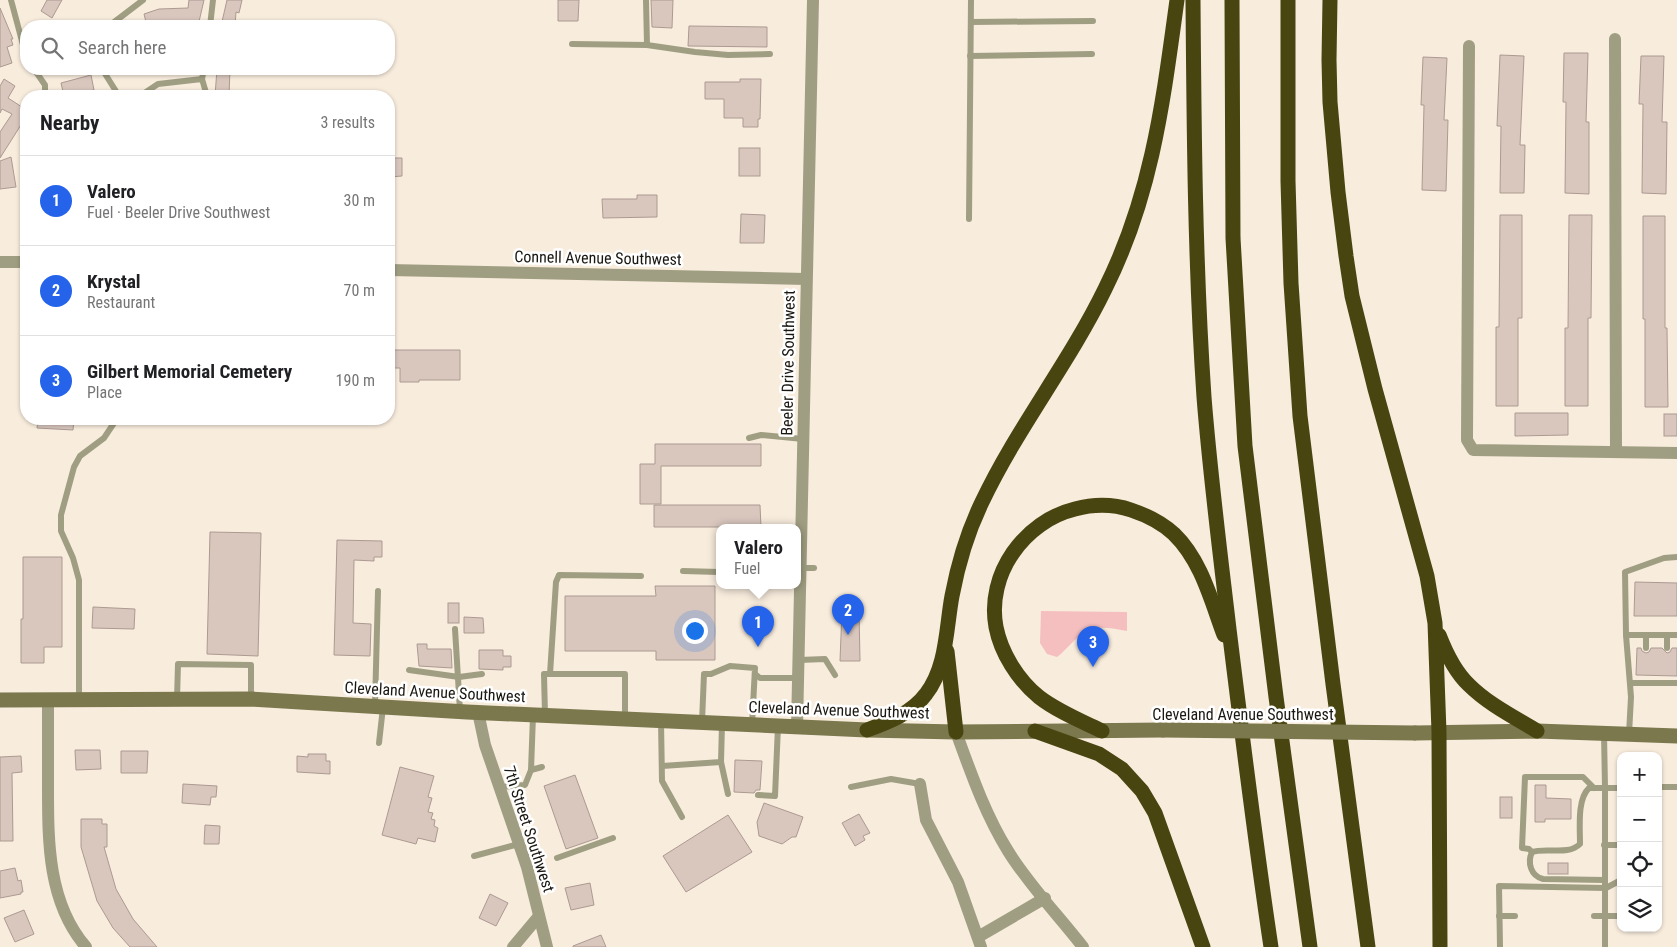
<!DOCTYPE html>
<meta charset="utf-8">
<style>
:root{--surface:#fff;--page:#f2f2f2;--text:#202124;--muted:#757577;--line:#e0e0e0;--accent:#2563eb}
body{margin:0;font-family:"Roboto Condensed",sans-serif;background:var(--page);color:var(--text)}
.controls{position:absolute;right:15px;bottom:15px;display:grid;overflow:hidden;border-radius:10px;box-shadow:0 1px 4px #0004}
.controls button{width:45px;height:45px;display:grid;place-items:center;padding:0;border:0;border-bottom:1px solid var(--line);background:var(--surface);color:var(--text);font:25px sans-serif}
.you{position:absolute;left:694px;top:630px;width:18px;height:18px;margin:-12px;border:4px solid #fff;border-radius:50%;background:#1a73e8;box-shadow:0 0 0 8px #1a73e833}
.badge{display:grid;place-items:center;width:32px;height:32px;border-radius:50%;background:var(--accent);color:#fff;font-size:16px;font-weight:700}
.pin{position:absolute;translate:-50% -41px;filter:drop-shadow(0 1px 2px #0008)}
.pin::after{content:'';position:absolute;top:26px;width:18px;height:15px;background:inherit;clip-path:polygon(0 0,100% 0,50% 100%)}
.popup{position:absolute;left:716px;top:524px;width:85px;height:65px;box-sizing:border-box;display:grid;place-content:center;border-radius:10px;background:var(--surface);filter:drop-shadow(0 1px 4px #0005);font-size:16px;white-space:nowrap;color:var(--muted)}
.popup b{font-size:19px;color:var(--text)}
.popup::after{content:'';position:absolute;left:50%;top:100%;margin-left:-10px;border:10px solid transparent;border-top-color:var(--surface)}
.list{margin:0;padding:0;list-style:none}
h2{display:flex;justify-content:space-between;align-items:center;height:65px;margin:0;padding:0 20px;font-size:21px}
h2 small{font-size:16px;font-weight:400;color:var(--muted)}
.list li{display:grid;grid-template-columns:32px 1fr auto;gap:15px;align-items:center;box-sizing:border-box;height:90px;padding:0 20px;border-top:1px solid var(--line)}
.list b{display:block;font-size:19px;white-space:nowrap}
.list p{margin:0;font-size:16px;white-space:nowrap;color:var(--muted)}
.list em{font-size:16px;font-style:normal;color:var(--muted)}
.icon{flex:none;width:28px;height:28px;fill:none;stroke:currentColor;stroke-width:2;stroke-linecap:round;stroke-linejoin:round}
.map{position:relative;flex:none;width:1677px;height:947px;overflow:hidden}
.search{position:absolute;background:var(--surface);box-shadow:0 1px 4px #0004;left:20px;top:20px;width:375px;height:55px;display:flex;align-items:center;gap:12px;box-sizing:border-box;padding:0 18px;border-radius:20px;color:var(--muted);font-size:19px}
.panel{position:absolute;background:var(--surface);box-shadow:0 1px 4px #0004;left:20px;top:90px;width:375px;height:335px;border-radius:20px}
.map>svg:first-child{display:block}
.green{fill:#f5bfc0}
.building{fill:#d9c7be;stroke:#ac9a92}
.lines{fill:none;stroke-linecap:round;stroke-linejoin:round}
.lane{stroke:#a09e82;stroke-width:6}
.street{stroke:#a09e82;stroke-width:12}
.secondary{stroke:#7b784e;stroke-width:15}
.highway{stroke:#494511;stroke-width:15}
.secondary-bridge{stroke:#7b784e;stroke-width:15}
.labels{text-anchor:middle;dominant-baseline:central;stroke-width:5;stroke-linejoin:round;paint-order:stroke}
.street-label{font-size:16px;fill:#1a1610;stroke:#fff}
</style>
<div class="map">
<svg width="1677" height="947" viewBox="0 0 1677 947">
<rect width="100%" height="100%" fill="#f8ecdd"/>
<path class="green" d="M 1041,611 L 1127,612 L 1127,631 C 1116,629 1102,626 1091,629 C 1078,633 1068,649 1057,657 L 1047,654 L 1040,643 Z"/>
<g class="building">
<polygon points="47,0 62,0 52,18 41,11"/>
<polygon points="189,0 204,0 198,26 174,23 175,26 147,26 144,14 159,9 188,8"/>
<polygon points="227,0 242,0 239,13 236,12 235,26 221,26"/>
<polygon points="558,0 579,0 578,21 558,21"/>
<polygon points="651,0 673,0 672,28 652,27"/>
<polygon points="0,8 13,39 11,39 13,45 7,47 12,63 0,67"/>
<polygon points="689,26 767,27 767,47 688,46"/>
<polygon points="1564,53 1588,53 1586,122 1589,122 1589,194 1565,193 1566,102 1563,102"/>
<polygon points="1500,55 1524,56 1520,145 1525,145 1524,193 1500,193 1501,126 1497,126"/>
<polygon points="1641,56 1664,56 1662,122 1667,122 1666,194 1642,193 1643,104 1639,104"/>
<polygon points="1423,57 1447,58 1444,120 1448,120 1446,191 1422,190 1424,105 1421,105"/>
<polygon points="217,69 230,69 229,96 215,96"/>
<polygon points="91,75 94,90 82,92 83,96 64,96 61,83"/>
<polygon points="4,79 15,86 8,98 25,109 21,114 26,117 0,158 0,132 12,114 2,109 0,113 0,86"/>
<polygon points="740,79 761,79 760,119 758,119 758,127 743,127 743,118 724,118 724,99 705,99 705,82 740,82"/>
<rect x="739" y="148" width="21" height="28"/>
<polygon points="11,157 16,187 0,189 0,161"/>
<polygon points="389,158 402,158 402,176 389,177"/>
<polygon points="637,195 657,195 657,217 603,218 602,199 637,199"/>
<polygon points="741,214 765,215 764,243 740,243"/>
<polygon points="1500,215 1522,215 1522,318 1518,318 1518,406 1496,406 1496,327 1499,327"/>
<polygon points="1569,215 1592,215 1591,318 1588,318 1588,406 1565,406 1565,328 1568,328"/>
<polygon points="1643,216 1665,216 1665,328 1667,328 1668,407 1645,407 1645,319 1643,319"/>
<polygon points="389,350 460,350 460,380 419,380 419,382 400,382 400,368 389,368"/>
<polygon points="1515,413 1568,413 1568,435 1515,436"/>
<rect x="1664" y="414" width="13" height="22"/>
<polygon points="38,419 74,419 73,430 37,428"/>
<polygon points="655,444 761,444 761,466 661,466 661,504 640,504 640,464 655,464"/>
<polygon points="654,505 760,505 761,527 654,527"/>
<polygon points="210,532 261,533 258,656 207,654"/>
<polygon points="337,540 382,541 382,557 374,557 374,561 354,560 353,623 371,624 370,656 334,655"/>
<polygon points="23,557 62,557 62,647 44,647 44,663 21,663 21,619 23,619"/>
<polygon points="1635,582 1677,583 1677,616 1634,616"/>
<polygon points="655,586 715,586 715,660 656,660 656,651 565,651 565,596 656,596"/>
<rect x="448" y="603" width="11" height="20"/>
<polygon points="93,607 135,609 134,629 92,628"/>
<polygon points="842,610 859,610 860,661 840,661"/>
<polygon points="464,617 483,618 484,633 464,633"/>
<polygon points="417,644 427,644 427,649 451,649 452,668 419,666"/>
<polygon points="1637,648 1641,648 1642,651 1646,653 1649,652 1651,648 1662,648 1667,653 1670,652 1672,648 1677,648 1677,676 1636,675"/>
<polygon points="479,650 503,650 503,656 511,656 511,667 503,667 503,670 479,669"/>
<polygon points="75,750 100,750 101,769 76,770"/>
<polygon points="121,751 148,751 147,773 121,773"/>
<polygon points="308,754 326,754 326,761 330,761 330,774 297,772 297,756 308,757"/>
<polygon points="21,756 22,772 12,773 13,841 0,841 0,757"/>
<polygon points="735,760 762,761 760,790 756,790 754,793 734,792"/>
<polygon points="400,767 434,776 428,797 432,798 428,812 433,813 431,819 435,820 434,826 438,828 435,842 418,838 416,844 382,835"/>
<polygon points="575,775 598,838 566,849 544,786"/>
<polygon points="183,784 217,786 216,797 211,797 210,805 182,803"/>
<polygon points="1535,785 1546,785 1546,798 1571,799 1571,819 1545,819 1545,822 1535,822"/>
<rect x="1500" y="797" width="12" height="21"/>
<polygon points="764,803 803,817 796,837 792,837 782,844 759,836 757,822"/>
<polygon points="859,814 870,833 863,836 865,840 855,846 842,823"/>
<polygon points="728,815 752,852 686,892 663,856"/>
<polygon points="81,819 102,819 102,824 107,824 107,847 104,847 116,889 133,919 157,947 130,947 113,928 97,901 81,847"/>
<polygon points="205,825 220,826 219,844 204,844"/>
<rect x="1548" y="863" width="20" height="11"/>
<polygon points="15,868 18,881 21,880 23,892 21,892 21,894 0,898 0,871"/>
<polygon points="590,883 594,905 571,910 565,888"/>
<polygon points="490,894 508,903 496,926 479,918"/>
<polygon points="24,910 34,934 15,942 4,918"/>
<polygon points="601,935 606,947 573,947 573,946"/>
</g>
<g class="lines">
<g class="lane">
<polyline points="11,0 26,56"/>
<polyline points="646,0 647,45 695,52 728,55 770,54"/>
<polyline points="971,22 1093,21"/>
<polyline points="109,26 143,0"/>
<polyline points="210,26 213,0"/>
<polyline points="572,44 647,45"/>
<polyline points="970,56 1092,54"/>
<polyline points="34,69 45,85 45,96"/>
<polyline points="102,69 119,96"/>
<polyline points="202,79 204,69"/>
<polyline points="140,96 158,84 202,79 207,96"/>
<polyline points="969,219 971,0"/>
<polyline points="749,438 761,435 803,439"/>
<polyline points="800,568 814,568"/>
<polyline points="683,571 719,572"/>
<polyline points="455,629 460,711"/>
<polyline points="1626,635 1677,635"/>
<polyline points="1646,635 1646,648"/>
<polyline points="1667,635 1667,648"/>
<polyline points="799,660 825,659 835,675"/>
<polyline points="409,670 459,677 482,674"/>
<polyline points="550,674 556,582 559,575 641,576"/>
<polyline points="755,674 760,678 798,678"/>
<polyline points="1630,683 1677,683"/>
<polyline points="79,699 79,580 73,558 61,531 61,515 74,467 80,456 104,438 114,423 115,419"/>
<polyline points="177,699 178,664 251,665 251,699"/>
<polyline points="375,705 378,591"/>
<polyline points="545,715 544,674 625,674 625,719"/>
<polyline points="533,716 531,770 542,767"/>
<polyline points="661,721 662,781 682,817"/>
<polyline points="702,722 704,674 711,674 730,666 755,668 752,725"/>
<polyline points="1604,733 1605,788 1605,947"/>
<polyline points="1629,734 1631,697 1626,635 1625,572 1664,558 1677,557"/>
<polyline points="379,743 383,707"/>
<polyline points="721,762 728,794"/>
<polyline points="662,766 721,762 722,724"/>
<polyline points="499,787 525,785 531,770"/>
<polyline points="851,787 891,779 920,784"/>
<polyline points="1658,787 1677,787"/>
<polyline points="758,795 775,796 778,726"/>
<polyline points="1604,845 1618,845"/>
<polyline points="1532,852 1529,849 1522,848 1525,777 1583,777 1594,788"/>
<polyline points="474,856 519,844"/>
<polyline points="557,858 613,838"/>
<path d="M 1605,880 L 1543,879 C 1531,876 1527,863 1532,852 C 1547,847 1568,856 1580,844 C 1580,828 1577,799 1589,788 L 1621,788"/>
<polyline points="1499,916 1515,916"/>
<polyline points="1594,916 1617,916"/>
<polyline points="1500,947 1499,886 1606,888 1621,880"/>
</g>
<g class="street">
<polyline points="1615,39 1616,452"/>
<polyline points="1469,46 1467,440 1473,450 1677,453"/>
<polyline points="0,262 26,262"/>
<polyline points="389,270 806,279"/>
<path d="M 48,700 C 48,729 48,758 48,787 C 48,843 48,903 86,947"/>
<polyline points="478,712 485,745 527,867 547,947"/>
<polyline points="797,727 813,0"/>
<path d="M 956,732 C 971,773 985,814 1008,851 C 1029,885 1058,915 1083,947"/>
<polyline points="920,784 926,820 958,882 981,947"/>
<polyline points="978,937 1045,898"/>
<polyline points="513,947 539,916"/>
</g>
<g class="secondary">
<polyline points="0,700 251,699 467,712 867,730 956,732 1163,730"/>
<polyline points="1415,733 1537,731 1677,736"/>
</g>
<g class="highway">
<path d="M 1193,0 C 1194,132 1195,264 1204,397 C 1210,474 1220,552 1229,629 C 1242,735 1255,841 1271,947"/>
<polyline points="1232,0 1233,238 1245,446 1276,697 1310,947"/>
<polyline points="1288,0 1288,181 1291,283 1300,416 1333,684 1368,947"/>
<polyline points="1330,0 1329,60 1330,102 1338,192 1346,256 1352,296 1375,389 1427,576 1435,623 1439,732 1440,947"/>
<path d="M 1439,635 C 1446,653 1455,672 1469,685 C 1488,704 1514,717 1537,731"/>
<polyline points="947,651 956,732"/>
<path d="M 867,730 C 889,722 912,713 926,694 C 947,667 946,628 952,596 C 958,564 968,531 982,502 C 1017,428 1069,363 1105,289 C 1152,195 1163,102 1177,0"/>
<polyline points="1035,731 1099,754 1122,769 1142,791 1155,813 1203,947"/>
<path d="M 1102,731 C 1081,721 1057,711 1039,697 C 1018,680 1001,653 996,627 C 986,574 1025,521 1075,509 C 1094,504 1113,504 1131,510 C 1146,515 1162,523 1174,534 C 1201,560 1211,600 1224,635"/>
</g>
<polyline class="secondary-bridge" points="1163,730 1415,733"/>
</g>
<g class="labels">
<g class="street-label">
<text transform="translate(598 258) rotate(1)">Connell Avenue Southwest</text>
<text transform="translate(788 363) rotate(-89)">Beeler Drive Southwest</text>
<text transform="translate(435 692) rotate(3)">Cleveland Avenue Southwest</text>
<text transform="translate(839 710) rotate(2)">Cleveland Avenue Southwest</text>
<text x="1243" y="714">Cleveland Avenue Southwest</text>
<text transform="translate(529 829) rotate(72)">7th Street Southwest</text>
</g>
</g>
</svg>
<div class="controls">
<button>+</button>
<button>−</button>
<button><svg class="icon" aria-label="locate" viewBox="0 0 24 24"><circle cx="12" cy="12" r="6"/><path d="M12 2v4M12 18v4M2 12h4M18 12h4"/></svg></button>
<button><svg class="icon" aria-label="layers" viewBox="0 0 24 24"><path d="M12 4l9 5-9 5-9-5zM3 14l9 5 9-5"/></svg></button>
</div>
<div class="you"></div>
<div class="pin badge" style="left:758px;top:647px">1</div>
<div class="popup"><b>Valero</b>Fuel</div>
<div class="pin badge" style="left:848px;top:635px">2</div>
<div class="pin badge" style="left:1093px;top:667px">3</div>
<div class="search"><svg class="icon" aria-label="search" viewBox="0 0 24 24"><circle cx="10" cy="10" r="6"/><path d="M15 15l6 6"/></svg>Search here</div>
<section class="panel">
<h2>Nearby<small>3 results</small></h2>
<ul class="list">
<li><span class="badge">1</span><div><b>Valero</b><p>Fuel · Beeler Drive Southwest</p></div><em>30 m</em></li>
<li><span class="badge">2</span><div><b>Krystal</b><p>Restaurant</p></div><em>70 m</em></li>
<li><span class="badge">3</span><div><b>Gilbert Memorial Cemetery</b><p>Place</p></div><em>190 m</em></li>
</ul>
</section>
</div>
